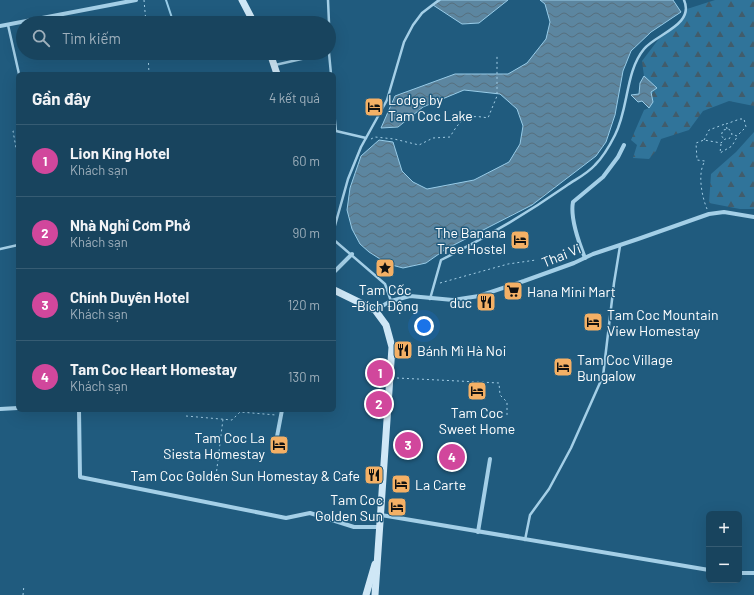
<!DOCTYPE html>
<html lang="vi">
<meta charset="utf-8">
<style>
:root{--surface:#18445e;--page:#214b64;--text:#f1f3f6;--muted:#9fb0bc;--line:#365c73;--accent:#d6ab8b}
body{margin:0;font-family:Barlow,sans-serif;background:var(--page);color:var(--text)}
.controls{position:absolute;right:12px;bottom:12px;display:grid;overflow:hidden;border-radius:6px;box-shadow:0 4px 16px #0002}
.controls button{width:36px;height:36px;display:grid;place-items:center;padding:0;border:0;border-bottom:1px solid var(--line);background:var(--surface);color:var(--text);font:20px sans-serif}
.you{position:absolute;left:424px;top:326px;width:14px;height:14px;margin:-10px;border:3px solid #fff;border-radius:50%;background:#1a73e8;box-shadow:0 0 0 6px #1a73e833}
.badge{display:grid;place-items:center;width:26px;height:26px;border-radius:50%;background:var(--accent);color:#fff;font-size:13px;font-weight:700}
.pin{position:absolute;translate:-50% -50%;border:2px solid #fff;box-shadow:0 1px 4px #0006}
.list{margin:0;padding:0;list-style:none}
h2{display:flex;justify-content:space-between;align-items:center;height:52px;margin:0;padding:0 16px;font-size:17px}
h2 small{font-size:13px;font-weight:400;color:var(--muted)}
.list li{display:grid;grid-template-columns:26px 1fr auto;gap:12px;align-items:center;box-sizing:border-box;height:72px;padding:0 16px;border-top:1px solid var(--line)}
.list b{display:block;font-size:15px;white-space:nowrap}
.list p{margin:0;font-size:13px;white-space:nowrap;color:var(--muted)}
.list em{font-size:13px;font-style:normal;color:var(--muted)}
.icon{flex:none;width:22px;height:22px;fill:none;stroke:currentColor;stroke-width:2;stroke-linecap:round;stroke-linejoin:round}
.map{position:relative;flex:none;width:754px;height:595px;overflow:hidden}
.search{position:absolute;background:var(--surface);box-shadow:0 4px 16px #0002;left:16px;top:16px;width:320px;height:44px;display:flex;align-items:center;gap:10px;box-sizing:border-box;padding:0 14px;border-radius:22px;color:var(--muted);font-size:15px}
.panel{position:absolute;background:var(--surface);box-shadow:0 4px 16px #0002;left:16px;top:72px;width:320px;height:340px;border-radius:6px}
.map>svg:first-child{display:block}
.forest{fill:url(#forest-firs)}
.water{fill:url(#water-waves);stroke:#98cce8}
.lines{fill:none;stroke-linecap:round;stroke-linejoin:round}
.stream{stroke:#98cce8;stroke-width:2}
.path{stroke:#a4cfe7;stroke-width:1;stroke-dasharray:2 3;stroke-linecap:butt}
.lane{stroke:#a4cfe7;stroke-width:2.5}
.street{stroke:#a4cfe7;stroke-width:4}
.secondary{stroke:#cfe7f6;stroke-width:7}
.labels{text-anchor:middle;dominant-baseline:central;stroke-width:3;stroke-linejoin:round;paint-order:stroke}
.poi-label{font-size:14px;fill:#fff;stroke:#205b7e;text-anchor:start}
.street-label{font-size:14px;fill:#fff;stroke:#205b7e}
</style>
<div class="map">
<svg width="754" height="595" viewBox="0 0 754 595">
<defs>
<pattern id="forest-firs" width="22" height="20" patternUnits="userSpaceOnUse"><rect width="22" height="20" fill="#30749a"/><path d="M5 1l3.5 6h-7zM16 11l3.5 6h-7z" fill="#415c6b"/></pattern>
<pattern id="water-waves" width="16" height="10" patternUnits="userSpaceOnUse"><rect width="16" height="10" fill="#5c86a0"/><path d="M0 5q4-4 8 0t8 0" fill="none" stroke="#566f7e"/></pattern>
</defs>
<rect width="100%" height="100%" fill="#205b7e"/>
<g class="forest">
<polygon points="715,0 754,0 754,106 729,101 703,111 689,130 661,139 656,151 649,159 633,158 637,145 631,140 644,110 649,108 653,102 651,92 657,88 644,76 642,61 661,36 678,24 687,9"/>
<polygon points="754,132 754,209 740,209 709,203 711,174 736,152"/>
</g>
<g class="water">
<polygon points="441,0 508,0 479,23 462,24 433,5"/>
<polygon points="540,0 673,0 681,12 651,32 631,51 623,71 615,115 606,142 596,156 532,205 446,249 426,263 403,268 388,264 369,252 360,244 352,229 347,210 350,188 361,156 379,140 393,142 402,171 413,182 427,189 474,180 509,162 520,144 523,126 517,109 500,94 464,90 423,107 398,127 381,128 395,96 455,74 508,74 527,63 546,39 550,22 545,4"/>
<polygon points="644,76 657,88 651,92 653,102 649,108 642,101 638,102 631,95 639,94 640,83"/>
</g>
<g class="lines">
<polyline class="stream" points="166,0 172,18 176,23"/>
<g class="path">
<polyline points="144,0 146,23"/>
<polyline points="148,53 149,74"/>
<polyline points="18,129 13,131 18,159"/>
<polyline points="727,129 726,124 740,119 744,119 746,127 737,136 732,134"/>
<path d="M 371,139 L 375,137 L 394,139 L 419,145 L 433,138 L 450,137 C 461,118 467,114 488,118 L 497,96 L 497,55"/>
<polyline points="704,140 709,130 725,124"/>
<polyline points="721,144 720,153 732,146 737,137"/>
<path d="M 707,209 C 702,197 697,173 705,161 L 697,160 L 696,143 L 704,140 L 721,143 L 725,139 L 729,139 L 732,134 L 729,129 L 723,130 L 721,136 L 725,139"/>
<polyline points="440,283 508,264 536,260"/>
<polyline points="334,322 334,323"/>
<polyline points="397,378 499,383 500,395 507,402 507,416"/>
<polyline points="186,416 232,420 240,412 276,415"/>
<polyline points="216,476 223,419"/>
<polyline points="23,595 24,585"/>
</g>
<g class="lane">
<polyline points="328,0 329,23"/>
<polyline points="8,25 19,74"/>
<polyline points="329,53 331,74"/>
<polyline points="275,65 328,53"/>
<polyline points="334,112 336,131 366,138"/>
<polyline points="334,229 348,179 361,147 387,100 404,42 413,25 422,13 439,0"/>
<polyline points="334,240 385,284 391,301"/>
<polyline points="0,249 18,245"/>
<path d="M 430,299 L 441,260 C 485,238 526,214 566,186 C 576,179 587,174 595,165 C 604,156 610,145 615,135 C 629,108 625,72 644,49 C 656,34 695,25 684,0"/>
<polyline points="525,540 530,515 549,489 571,448 603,376 614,283 620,246"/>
</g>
<g class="street">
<polyline points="0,26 136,0"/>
<path d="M 585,258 C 579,243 570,217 573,202 L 603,177 L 618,157 L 624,145"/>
<polyline points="334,272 352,254"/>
<polyline points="375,310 391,301 410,296 453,300 479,296 524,281 574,263 593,254 638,239 709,214 724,212 754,217"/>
<polyline points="0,409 18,408"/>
<polyline points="79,410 80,477 286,518 310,513 354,527 380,527"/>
<polyline points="275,447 282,410"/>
<polyline points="381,515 709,570"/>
<polyline points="478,532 490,459"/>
<polyline points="739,573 754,573"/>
</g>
<g class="secondary">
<polyline points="242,0 254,23"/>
<polyline points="270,53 277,74"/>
<polyline points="334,290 375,310 386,325 392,347 375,595"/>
<polyline points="366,595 375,564"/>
</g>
</g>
<defs>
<g id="hotel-square" transform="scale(1)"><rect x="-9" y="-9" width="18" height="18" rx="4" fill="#f4b065" stroke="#205b7e"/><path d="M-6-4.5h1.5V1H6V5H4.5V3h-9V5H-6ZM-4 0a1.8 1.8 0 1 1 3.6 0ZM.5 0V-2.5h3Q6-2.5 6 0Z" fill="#111"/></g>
<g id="sight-square" transform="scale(1)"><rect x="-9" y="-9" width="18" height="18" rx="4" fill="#f4b065" stroke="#205b7e"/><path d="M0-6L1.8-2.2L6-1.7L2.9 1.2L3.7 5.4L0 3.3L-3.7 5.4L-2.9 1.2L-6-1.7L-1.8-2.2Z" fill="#111"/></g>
<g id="supermarket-square" transform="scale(1)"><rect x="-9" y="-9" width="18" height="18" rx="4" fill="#f4b065" stroke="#205b7e"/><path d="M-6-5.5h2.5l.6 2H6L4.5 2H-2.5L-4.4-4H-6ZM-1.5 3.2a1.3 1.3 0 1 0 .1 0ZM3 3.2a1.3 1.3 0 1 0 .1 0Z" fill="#111"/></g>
<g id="restaurant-square" transform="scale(1)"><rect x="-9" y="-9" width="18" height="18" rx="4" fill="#f4b065" stroke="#205b7e"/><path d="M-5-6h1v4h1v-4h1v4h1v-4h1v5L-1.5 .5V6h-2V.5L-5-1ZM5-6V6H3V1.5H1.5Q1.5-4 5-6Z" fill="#111"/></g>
</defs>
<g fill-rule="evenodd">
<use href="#hotel-square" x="374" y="107"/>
<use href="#hotel-square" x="520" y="240"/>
<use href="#sight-square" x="385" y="268"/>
<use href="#supermarket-square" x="513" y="291"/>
<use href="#restaurant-square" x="486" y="302"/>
<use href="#hotel-square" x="593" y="322"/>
<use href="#restaurant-square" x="403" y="350"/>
<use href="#hotel-square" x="563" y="367"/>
<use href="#hotel-square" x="477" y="391"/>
<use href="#hotel-square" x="279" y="445"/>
<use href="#restaurant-square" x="374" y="475"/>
<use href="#hotel-square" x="401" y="484"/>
<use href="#hotel-square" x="397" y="507"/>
</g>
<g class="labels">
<g class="poi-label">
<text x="388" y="99">Lodge by<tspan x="388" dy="16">Tam Coc Lake</tspan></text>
<text x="506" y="232" text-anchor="end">The Banana<tspan x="506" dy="16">Tree Hostel</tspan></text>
<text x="385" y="289" text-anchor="middle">Tam Cốc<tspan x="385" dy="16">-Bích Động</tspan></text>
<text x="527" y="291">Hana Mini Mart</text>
<text x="472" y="302" text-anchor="end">duc</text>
<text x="607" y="314">Tam Coc Mountain<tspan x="607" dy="16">View Homestay</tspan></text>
<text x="417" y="350">Bánh Mì Hà Noi</text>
<text x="577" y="359">Tam Coc Village<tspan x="577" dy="16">Bungalow</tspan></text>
<text x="477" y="412" text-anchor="middle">Tam Coc<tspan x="477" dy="16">Sweet Home</tspan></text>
<text x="265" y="437" text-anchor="end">Tam Coc La<tspan x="265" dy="16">Siesta Homestay</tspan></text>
<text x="360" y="475" text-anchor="end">Tam Coc Golden Sun Homestay &amp; Cafe</text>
<text x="415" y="484">La Carte</text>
<text x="383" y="499" text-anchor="end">Tam Coc<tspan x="383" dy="16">Golden Sun</tspan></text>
</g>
<g class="street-label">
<text transform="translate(561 255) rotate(-22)">Thai Vi</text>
</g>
</g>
</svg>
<div class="controls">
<button>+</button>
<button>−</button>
</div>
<div class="you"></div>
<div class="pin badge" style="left:380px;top:373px;background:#d1479c">1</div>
<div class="pin badge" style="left:379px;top:404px;background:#d1479c">2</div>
<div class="pin badge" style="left:408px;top:445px;background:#d1479c">3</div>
<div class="pin badge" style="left:452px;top:457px;background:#d1479c">4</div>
<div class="search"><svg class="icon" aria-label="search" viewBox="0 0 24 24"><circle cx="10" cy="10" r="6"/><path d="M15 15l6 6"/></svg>Tìm kiếm</div>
<section class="panel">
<h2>Gần đây<small>4 kết quả</small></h2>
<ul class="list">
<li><span class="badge" style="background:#d1479c">1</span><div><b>Lion King Hotel</b><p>Khách sạn</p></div><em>60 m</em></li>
<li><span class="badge" style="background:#d1479c">2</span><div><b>Nhà Nghỉ Cơm Phở</b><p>Khách sạn</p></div><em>90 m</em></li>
<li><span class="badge" style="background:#d1479c">3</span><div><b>Chính Duyên Hotel</b><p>Khách sạn</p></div><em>120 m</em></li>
<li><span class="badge" style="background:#d1479c">4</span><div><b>Tam Coc Heart Homestay</b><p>Khách sạn</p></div><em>130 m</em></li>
</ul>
</section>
</div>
